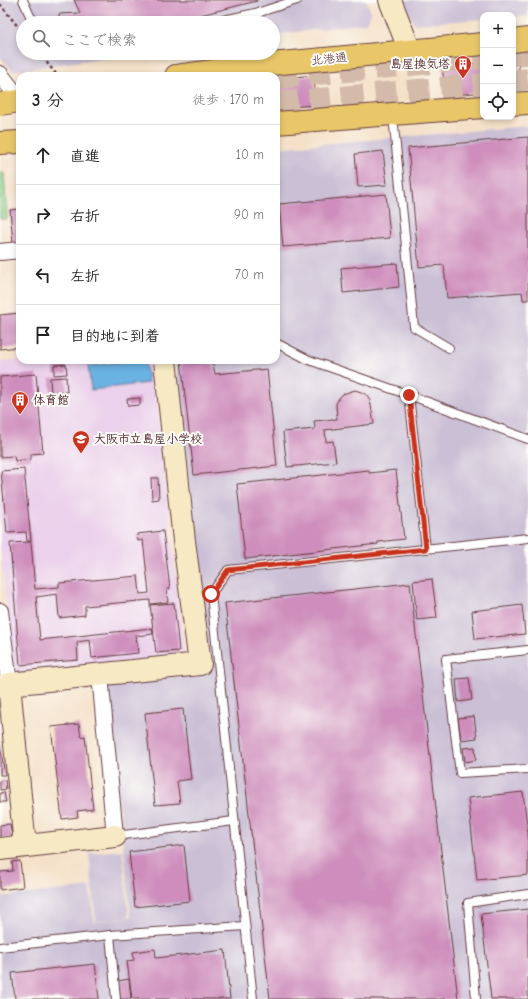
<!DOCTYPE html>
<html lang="ja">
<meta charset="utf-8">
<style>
:root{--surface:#fff;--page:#f6f6f6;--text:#222;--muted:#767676;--line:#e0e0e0}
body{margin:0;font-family:"Comic Neue","Klee One",sans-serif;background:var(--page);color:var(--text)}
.controls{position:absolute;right:12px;top:12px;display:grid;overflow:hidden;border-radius:8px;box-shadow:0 2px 6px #0003}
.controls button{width:36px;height:36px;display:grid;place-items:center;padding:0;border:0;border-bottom:1px solid var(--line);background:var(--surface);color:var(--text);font:20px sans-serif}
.stop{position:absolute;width:12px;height:12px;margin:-9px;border:3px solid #c8321e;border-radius:50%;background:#fff}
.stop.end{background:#c8321e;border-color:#fff;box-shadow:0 1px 4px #0008}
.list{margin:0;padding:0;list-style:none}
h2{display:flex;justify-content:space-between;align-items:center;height:52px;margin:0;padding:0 16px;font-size:17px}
h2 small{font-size:13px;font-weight:400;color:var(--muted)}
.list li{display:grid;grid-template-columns:26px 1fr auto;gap:12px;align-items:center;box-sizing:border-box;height:60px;padding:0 16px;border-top:1px solid var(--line)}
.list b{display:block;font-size:15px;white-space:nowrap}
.list em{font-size:13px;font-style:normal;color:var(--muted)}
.icon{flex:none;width:22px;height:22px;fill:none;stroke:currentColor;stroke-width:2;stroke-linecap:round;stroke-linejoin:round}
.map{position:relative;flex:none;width:528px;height:999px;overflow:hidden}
.search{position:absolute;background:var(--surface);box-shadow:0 2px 6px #0003;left:16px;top:16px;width:264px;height:44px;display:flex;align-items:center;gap:10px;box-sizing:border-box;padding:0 14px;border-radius:22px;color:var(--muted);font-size:15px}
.panel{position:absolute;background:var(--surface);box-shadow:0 2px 6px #0003;left:16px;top:72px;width:264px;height:292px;border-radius:12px}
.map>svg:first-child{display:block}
.built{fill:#ebd1eb}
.industrial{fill:#cbbfd5}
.green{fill:#90d791;stroke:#6d7b5e}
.water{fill:#6bb2e2;stroke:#5a6886}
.building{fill:#ce8dbc}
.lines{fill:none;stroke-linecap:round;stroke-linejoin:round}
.highway-tunnel{stroke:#d3baa9;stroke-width:22;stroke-dasharray:22 11;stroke-linecap:butt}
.lane-casing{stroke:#643c43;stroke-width:10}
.street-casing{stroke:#643c43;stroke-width:18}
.secondary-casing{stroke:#643c43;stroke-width:24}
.primary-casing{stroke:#643c43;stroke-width:24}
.path{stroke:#643c43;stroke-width:2.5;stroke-dasharray:3 3;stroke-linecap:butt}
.lane{stroke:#fff;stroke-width:8}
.street{stroke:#fff;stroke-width:16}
.secondary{stroke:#f6e9c3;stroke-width:22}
.primary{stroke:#e9c769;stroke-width:22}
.route{stroke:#c8321e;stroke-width:5}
.labels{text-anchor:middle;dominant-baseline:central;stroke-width:4;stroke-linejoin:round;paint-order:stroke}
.street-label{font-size:12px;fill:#4a1f2b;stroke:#fdfcf7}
.poi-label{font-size:12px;font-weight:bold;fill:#4a1f2b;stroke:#fdfcf7;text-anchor:start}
</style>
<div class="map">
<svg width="528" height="999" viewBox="0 0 528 999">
<rect width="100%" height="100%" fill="#fdfcf7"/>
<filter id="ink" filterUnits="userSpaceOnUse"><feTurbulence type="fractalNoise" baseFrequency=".025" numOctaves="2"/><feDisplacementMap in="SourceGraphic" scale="8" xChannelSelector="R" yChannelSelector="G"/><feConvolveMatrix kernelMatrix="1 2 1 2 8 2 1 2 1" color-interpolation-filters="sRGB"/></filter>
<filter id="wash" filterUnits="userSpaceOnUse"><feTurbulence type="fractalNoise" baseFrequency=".012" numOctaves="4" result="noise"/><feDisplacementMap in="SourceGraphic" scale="16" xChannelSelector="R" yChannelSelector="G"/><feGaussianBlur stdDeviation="0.9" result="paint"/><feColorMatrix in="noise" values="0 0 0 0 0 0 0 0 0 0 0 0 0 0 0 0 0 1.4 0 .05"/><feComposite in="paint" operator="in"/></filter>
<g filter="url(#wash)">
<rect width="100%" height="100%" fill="#f5e1c9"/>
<polygon class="built" points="20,360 152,360 184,651 174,657 14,674 0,547 0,361"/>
<g class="industrial">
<polygon points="0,0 366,0 371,13 367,23 273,35 273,23 23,23 23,53 137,53 13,71 0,57"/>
<polygon points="403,0 528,0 528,16 513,17 513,15 483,15 483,19 414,24"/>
<polygon points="528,126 528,999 0,999 0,897 90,887 94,922 131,917 107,688 111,683 208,673 176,360 276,360 276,148"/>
<polygon points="122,850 129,917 96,921 89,853"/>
</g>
<polygon class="green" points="0,173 4,173 7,219 0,219"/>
<polygon class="water" points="137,360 145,360 148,383 91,390 88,366"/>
<g id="blocks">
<g class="building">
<polygon points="74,0 257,0 257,1 176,21 160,23 59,23 59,14 80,13"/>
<polygon points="518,60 521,88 513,89 513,61"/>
<polygon points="483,63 483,92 446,96 442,66"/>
<polygon points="314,75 316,105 276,108 276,79"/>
<polygon points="528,137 528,300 523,300 522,292 447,298 444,265 419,267 408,148"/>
<polygon points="383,151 387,185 358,187 355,154"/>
<polygon points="386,194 390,238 283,247 279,204"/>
<polygon points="20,209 20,244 13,244 10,210"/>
<polygon points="397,263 399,287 343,293 341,268"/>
<polygon points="20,313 20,347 0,349 0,315"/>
<polygon points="181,360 210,360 210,364 213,364 215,374 267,369 277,466 194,475"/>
<polygon points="66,364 67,374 54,375 54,365"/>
<polygon points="36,374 43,453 31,454 31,459 15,461 14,456 0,457 0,377"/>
<polygon points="66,377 67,392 57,392 56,396 51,394 50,378"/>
<polygon points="355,390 361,392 367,395 370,400 374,424 325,430 326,442 333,441 336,462 287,467 283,432 315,429 314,421 337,419 336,404 339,398 343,394"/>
<polygon points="140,398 140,405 128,406 127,399"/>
<polygon points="24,469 31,541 27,541 26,532 7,533 1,471"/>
<polygon points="369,470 369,473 396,470 404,539 378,542 378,544 245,559 237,484"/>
<polygon points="151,478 158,478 159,499 152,500"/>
<polygon points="163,531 170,589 167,589 168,602 150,604 150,600 85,606 85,615 59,618 57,594 36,597 40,640 152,628 153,634 136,636 138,653 92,658 90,640 77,642 78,660 20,665 10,543 31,542 35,589 59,587 59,583 138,576 140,594 149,593 143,540 138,541 137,534"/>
<polygon points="432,579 437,618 417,620 413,581"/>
<polygon points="410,583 458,999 270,999 225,603"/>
<polygon points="174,603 179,651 156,653 150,605"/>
<polygon points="522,605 525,634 475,639 472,611"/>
<polygon points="469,678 472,700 458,702 456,679"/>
<polygon points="183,709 191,779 177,781 180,803 155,805 145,713"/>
<polygon points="474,716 477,738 461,740 458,718"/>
<polygon points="79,724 81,737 85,736 93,809 77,811 78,817 62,819 51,727"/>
<polygon points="0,745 5,775 0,775"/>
<polygon points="475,747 476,760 465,762 463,748"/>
<polygon points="5,780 6,789 0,790 0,781"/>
<polygon points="4,792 6,802 0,802 0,793"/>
<polygon points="523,792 528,833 528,875 477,880 468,798"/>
<polygon points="10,824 12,837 0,839 0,825"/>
<polygon points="184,845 190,901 135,907 129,852"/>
<polygon points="20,861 23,887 0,890 0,872 13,871 12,862"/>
<polygon points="528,909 528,999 491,999 481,914"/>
<polygon points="155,949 156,958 225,950 230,999 132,999 127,961 134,960 133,952"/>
<polygon points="95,964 99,999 15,999 12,973"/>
<polygon points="129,979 131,999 120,999 118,981"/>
</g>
</g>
</g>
<g filter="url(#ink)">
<use href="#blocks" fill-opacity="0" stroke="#643c43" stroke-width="1"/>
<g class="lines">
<g class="highway-tunnel">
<polyline points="513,55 528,54"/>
<polyline points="276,78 483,58"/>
<polyline points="513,81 528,79"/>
<polyline points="276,103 483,84"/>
</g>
<g class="lane-casing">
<g id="lane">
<polyline points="23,0 30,16 36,23"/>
<polyline points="210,23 260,12"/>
<polyline points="252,23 260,12 297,0"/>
<polyline points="393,116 414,327 449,348"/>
<polyline points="276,343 309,360 409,395 528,439"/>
<polyline points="409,395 426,549"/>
<polyline points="528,650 446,659 460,773 528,769"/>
<polyline points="116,836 234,821"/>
<polyline points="110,935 116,999"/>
<polyline points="0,947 110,935 245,926"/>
<polyline points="253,999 211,594 228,570 528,538"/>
<polyline points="476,999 468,903 528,894"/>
</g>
</g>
<g class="street-casing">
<g id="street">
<polyline points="0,74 20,100"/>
<polyline points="0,252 20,250"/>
<polyline points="0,611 9,684 0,685"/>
<polyline points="100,675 115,836"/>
</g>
</g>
<g class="secondary-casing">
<g id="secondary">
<polyline points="390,0 410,51"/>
<polyline points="25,846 9,684 200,664 184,541 165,360"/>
<polyline points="0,849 115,836"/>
</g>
</g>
<g class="primary-casing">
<g id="primary">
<polyline points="513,41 528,39"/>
<polyline points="176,76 250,66 483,44"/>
<polyline points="0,104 20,101"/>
<polyline points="513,104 528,103"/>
<polyline points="276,123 483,107"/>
<polyline points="0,143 20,142"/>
</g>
</g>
<g class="path">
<polyline points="0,4 23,33"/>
<polyline points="39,53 56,74"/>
</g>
<use href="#lane" class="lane"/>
<use href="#street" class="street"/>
<use href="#secondary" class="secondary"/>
<use href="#primary" class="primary"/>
</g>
</g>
<g class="lines" filter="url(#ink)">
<polyline class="route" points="211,594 228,570 426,549 409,395"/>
</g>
<defs>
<g id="building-pin" transform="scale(0.9)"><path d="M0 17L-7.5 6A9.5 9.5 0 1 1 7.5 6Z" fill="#c8321e" stroke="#fdfcf7"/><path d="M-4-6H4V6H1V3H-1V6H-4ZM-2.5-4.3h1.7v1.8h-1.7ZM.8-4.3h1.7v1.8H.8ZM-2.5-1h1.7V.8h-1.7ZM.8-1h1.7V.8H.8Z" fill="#fff"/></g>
<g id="school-pin" transform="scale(0.9)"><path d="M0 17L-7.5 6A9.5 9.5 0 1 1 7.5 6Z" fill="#c8321e" stroke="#fdfcf7"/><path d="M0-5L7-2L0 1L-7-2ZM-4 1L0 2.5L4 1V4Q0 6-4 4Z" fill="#fff"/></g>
</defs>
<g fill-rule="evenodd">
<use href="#building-pin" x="463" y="64"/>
<use href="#building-pin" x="20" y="400"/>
<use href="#school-pin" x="81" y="439"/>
</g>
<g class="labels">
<g class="street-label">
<text transform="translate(329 59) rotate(-6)">北港通</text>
</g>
<g class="poi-label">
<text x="450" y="64" text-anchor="end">島屋換気塔</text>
<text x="33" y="400">体育館</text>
<text x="94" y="439">大阪市立島屋小学校</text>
</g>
</g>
</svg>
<div class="controls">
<button>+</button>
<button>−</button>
<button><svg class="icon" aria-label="locate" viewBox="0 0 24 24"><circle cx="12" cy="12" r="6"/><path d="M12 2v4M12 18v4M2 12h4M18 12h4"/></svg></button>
</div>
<div class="stop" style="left:211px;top:594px"></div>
<div class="stop end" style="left:409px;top:395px"></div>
<div class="search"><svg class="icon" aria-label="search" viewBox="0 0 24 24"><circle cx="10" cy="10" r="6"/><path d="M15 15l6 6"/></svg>ここで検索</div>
<section class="panel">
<h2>3 分<small>徒歩 · 170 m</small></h2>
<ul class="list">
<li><svg class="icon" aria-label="ahead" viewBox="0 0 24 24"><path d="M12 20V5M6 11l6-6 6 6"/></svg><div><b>直進</b></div><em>10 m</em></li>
<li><svg class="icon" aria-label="right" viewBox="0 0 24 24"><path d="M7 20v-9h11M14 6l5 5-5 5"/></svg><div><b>右折</b></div><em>90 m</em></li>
<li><svg class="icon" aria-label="left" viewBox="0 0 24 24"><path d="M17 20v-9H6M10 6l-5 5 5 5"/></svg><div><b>左折</b></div><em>70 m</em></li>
<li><svg class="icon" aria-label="arrive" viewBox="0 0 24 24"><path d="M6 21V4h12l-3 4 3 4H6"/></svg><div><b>目的地に到着</b></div></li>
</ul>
</section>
</div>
